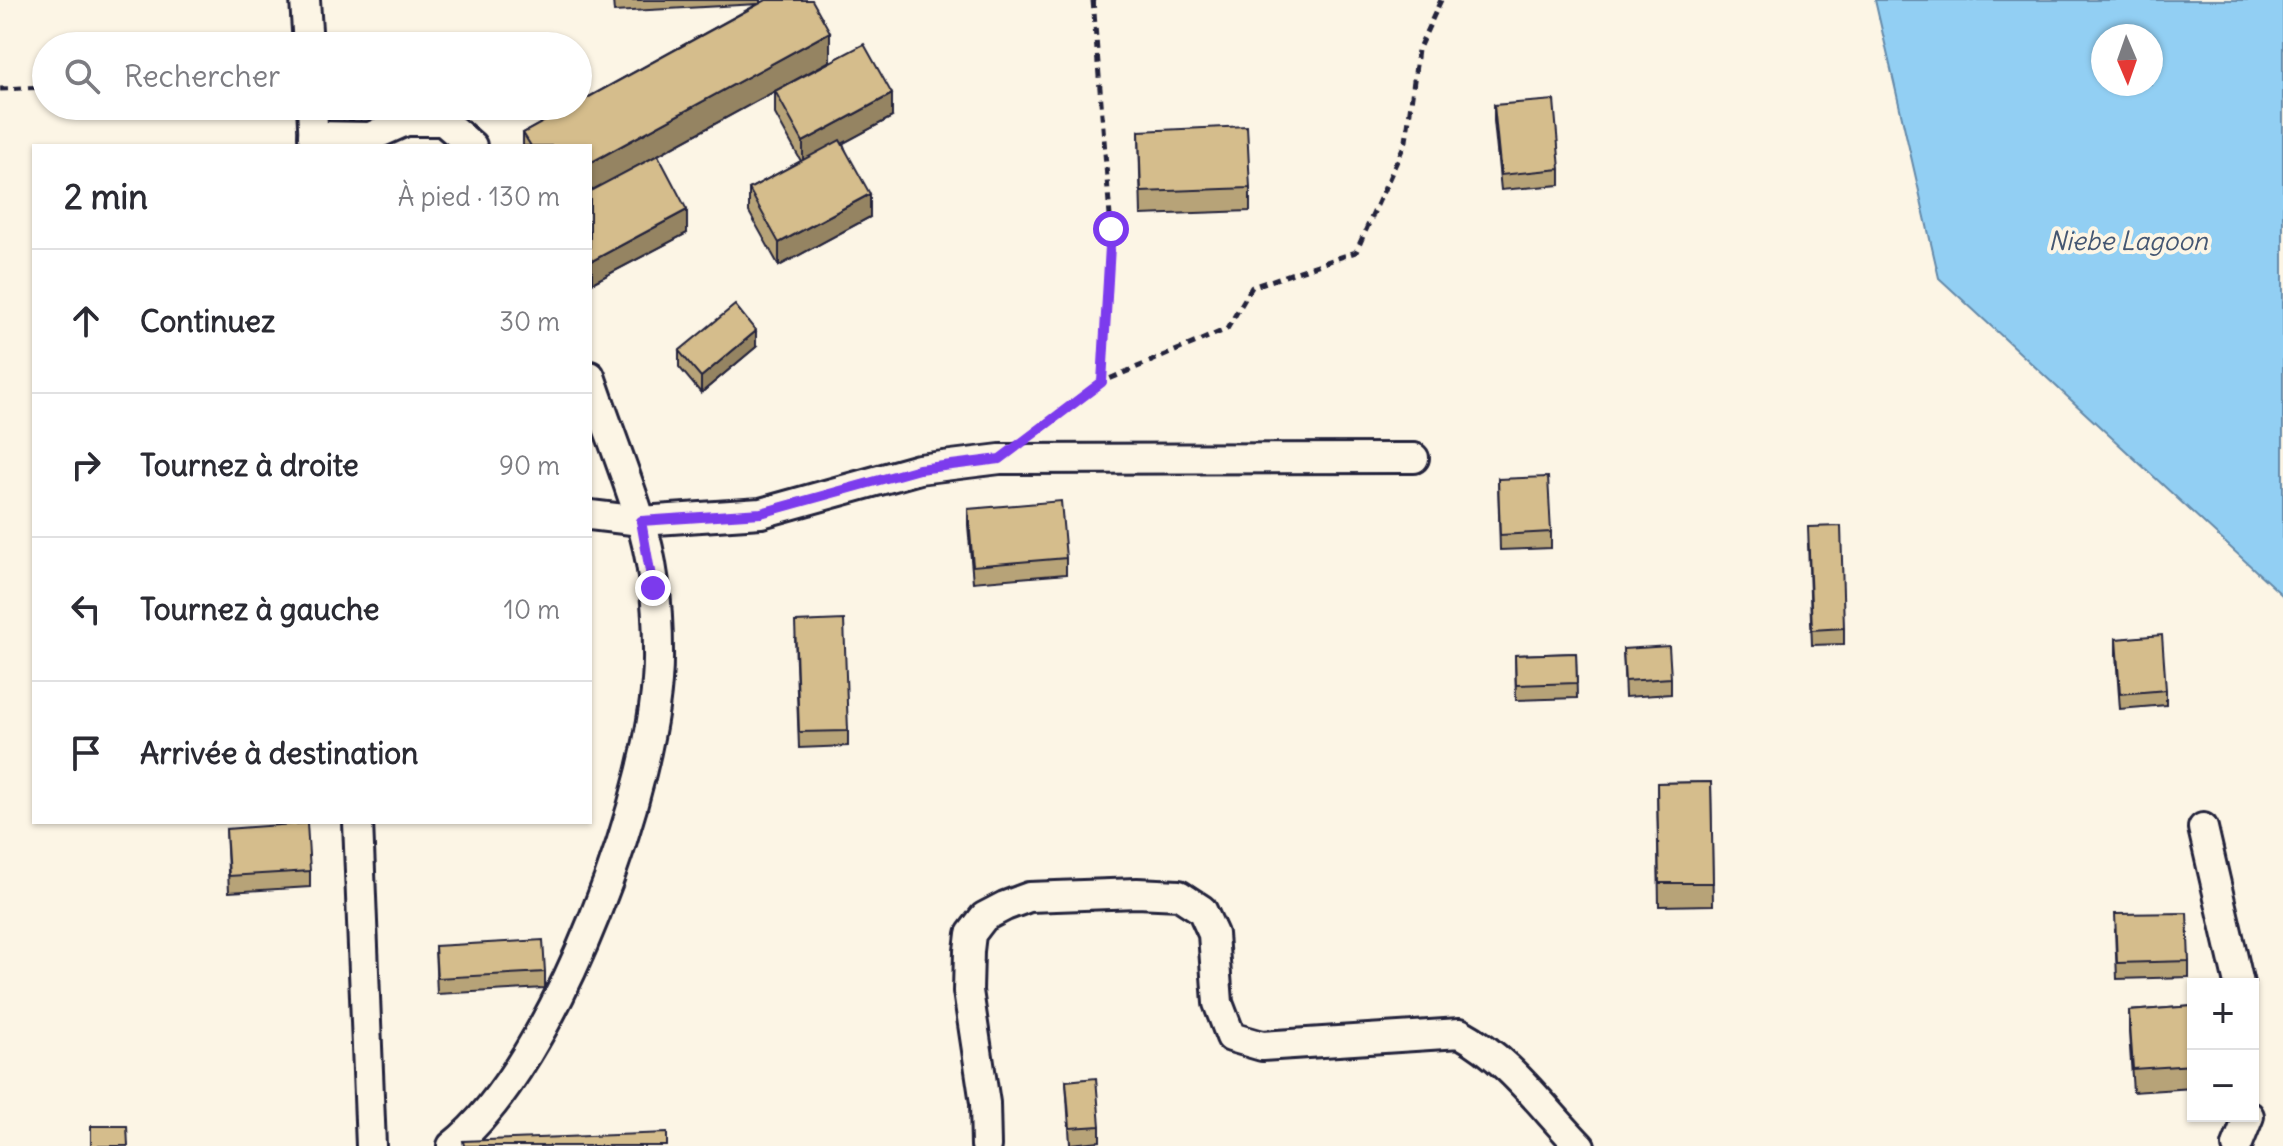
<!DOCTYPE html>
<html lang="fr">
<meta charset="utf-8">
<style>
:root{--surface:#fff;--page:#f2f2f3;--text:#2b2b33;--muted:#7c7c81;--line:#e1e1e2}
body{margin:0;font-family:Delius,sans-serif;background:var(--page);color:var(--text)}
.controls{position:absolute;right:24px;bottom:24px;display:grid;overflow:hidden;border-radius:0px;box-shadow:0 2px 6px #0004}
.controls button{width:72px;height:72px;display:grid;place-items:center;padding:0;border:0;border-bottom:2px solid var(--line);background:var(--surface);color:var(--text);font:40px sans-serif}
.compass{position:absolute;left:2091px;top:24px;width:72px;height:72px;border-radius:50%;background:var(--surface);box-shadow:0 2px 6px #0004;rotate:178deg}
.stop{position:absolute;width:24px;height:24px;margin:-18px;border:6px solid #7c3aed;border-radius:50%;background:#fff}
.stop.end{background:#7c3aed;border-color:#fff;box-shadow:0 2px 8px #0008}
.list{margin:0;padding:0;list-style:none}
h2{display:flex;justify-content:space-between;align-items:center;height:104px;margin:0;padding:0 32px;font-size:34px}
h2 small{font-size:26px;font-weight:400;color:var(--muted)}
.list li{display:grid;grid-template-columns:52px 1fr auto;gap:24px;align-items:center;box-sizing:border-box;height:144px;padding:0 32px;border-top:2px solid var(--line)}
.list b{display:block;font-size:30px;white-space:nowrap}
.list em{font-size:26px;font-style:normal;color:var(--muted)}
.icon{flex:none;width:44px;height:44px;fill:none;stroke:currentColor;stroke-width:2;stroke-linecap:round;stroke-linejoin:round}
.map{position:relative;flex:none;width:2283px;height:1146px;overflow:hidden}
.search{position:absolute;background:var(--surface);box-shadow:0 2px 6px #0004;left:32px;top:32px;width:560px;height:88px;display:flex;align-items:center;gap:20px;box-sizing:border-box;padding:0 28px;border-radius:44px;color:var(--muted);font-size:30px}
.panel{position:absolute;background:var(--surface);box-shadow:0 2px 6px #0004;left:32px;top:144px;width:560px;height:680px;border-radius:0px}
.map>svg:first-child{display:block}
.water{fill:#92cff3;stroke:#658aa9;stroke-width:2;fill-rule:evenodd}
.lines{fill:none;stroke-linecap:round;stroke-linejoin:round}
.street-casing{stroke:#22223b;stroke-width:34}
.path{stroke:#22223b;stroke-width:5;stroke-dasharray:8 6;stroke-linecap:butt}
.street{stroke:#fcf5e5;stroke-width:28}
.wall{fill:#b7a378;stroke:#22223b;stroke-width:2}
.shaded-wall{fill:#958462;stroke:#22223b;stroke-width:2}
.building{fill:#d5bd8c;stroke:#22223b;stroke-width:2}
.route{stroke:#7c3aed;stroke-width:10}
.labels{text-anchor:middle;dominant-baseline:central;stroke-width:8;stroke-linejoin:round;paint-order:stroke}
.water-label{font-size:26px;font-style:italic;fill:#445672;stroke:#fcf5e5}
</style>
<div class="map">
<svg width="2283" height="1146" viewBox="0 0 2283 1146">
<rect width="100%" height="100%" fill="#fcf5e5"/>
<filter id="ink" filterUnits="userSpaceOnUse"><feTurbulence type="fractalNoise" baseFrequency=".0125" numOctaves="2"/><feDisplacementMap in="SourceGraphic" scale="16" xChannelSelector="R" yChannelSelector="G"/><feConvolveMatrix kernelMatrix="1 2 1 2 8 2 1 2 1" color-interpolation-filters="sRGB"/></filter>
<g filter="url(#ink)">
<path class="water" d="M 1875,0 L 2283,0 L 2283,596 L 1939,278 ZM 2103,36 L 2151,36 L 2151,84 L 2103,84 Z"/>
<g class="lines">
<g class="street-casing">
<g id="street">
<polyline points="305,0 308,46"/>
<polyline points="312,106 314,146"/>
<polyline points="313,136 370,137 406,121 443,121 472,146"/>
<polyline points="590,515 641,521 761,513 919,469 1000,459 1414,458"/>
<polyline points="358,822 371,1146"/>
<polyline points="2203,828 2239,984"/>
<path d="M 452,1146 C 554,1066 661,780 658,651 C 658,609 653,559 640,519 C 625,471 606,424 590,376"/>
<path d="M 986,1146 L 985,1103 L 968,991 L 969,951 L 971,934 L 984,917 L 1005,906 L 1029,897 L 1137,893 L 1179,895 L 1202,910 L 1213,934 L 1218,1003 L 1231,1037 L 1262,1046 L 1460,1033 C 1510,1060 1541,1106 1580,1146"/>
<polyline points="2237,1146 2249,1116"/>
</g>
</g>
<g class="path">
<polyline points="1093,0 1111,229 1102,382"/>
<polyline points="249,46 279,38"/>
<polyline points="0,89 46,87"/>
<polyline points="1042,427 1102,382 1227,329 1252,287 1356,252 1406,141 1418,50 1441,0"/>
</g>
<use href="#street" class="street"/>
</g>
<g class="wall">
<polygon points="613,0 760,0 760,3 830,61 892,117 843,143 870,217 779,266 749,212 749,189 801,161 775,114 775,91 656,156 687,233 592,283 590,280 590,146 523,146 523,133 758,4 614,12"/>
<polygon points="1494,105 1560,169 1560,185 1501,190 1494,121"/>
<polygon points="1139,131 1250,188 1250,211 1141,215"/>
<polygon points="756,347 701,393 679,367 679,351"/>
<polygon points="1498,479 1551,532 1551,548 1500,550"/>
<polygon points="968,509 1066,558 1066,574 973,582 968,525"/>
<polygon points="1808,543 1844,628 1844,644 1812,645"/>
<polygon points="795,637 848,731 848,746 799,748"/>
<polygon points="2116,639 2166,690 2166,705 2120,709 2116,655"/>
<polygon points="1623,649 1671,678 1671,694 1625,697"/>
<polygon points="1576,653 1577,698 1516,700 1515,655"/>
<polygon points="1711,782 1713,905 1659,906 1657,783"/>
<polygon points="226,829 310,871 310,887 229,892"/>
<polygon points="2115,930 2189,961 2189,977 2117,979"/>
<polygon points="435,946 545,972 545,988 437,994"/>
<polygon points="2193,1006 2193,1088 2133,1092 2129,1033 2129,1011"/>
<polygon points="1066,1081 1100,1126 1100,1141 1070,1144"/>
</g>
<g class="shaded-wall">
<polygon points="830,32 830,61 590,192 590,163"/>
<polygon points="892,94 892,117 803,165 803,142"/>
<polygon points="870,194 870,217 779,266 779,243"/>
<polygon points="687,210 687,233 592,283 592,261"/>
<polygon points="756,331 756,347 701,393 701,377"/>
</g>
<g class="building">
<polygon points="766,0 812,0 830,32 590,163 590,146 531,146 523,133 572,106 578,106 578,103"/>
<polygon points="864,44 892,94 803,142 775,91"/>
<polygon points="1554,100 1560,169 1501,175 1494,105"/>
<polygon points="1247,126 1250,188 1141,192 1139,131"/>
<polygon points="840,140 870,194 779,243 749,189"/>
<polygon points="658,155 687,210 592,261 590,257 590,191"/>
<polygon points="735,305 756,331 701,377 679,351"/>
<polygon points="1548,477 1551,532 1500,535 1498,479"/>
<polygon points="1061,501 1066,558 973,566 968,509"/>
<polygon points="1841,526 1844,628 1812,630 1808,527"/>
<polygon points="844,620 848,731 799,732 795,622"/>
<polygon points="2162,635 2166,690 2120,694 2116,639"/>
<polygon points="1669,646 1671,678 1625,681 1623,649"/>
<polygon points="1576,653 1577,683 1516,685 1515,655"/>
<polygon points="1711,782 1713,883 1659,883 1657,783"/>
<polygon points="307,823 310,871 229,876 226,829"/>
<polygon points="2187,913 2189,961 2117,963 2115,914"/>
<polygon points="543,940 545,972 437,978 435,946"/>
<polygon points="2193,1006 2193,1065 2133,1069 2129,1011"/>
<polygon points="1096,1078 1100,1126 1070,1128 1066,1081"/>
<polygon points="91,1126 127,1126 128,1146 91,1146"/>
<polygon points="667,1133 667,1146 464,1146 463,1141"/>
</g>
</g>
<g class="lines" filter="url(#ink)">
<polyline class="route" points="653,588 641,521 761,513 919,469 1000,459 1102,382 1111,229"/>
</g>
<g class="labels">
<g class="water-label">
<text x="2128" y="240">Niebe Lagoon</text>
</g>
</g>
</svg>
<div class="controls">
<button>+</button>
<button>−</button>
</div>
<svg class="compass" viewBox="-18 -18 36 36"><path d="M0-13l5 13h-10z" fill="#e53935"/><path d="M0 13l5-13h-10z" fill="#7c7c81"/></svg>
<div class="stop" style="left:1111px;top:229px"></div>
<div class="stop end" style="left:653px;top:588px"></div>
<div class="search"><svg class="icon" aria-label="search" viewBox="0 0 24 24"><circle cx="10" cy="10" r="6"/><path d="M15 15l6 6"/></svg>Rechercher</div>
<section class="panel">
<h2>2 min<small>À pied · 130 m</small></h2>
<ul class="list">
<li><svg class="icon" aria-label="ahead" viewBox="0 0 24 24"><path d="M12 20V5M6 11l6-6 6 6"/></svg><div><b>Continuez</b></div><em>30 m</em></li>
<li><svg class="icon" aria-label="right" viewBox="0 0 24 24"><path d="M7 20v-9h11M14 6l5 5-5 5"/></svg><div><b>Tournez à droite</b></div><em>90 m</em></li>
<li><svg class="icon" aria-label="left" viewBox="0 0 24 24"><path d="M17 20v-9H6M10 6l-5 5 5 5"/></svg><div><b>Tournez à gauche</b></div><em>10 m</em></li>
<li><svg class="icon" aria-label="arrive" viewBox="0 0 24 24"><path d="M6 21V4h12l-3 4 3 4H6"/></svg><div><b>Arrivée à destination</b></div></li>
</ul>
</section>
</div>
